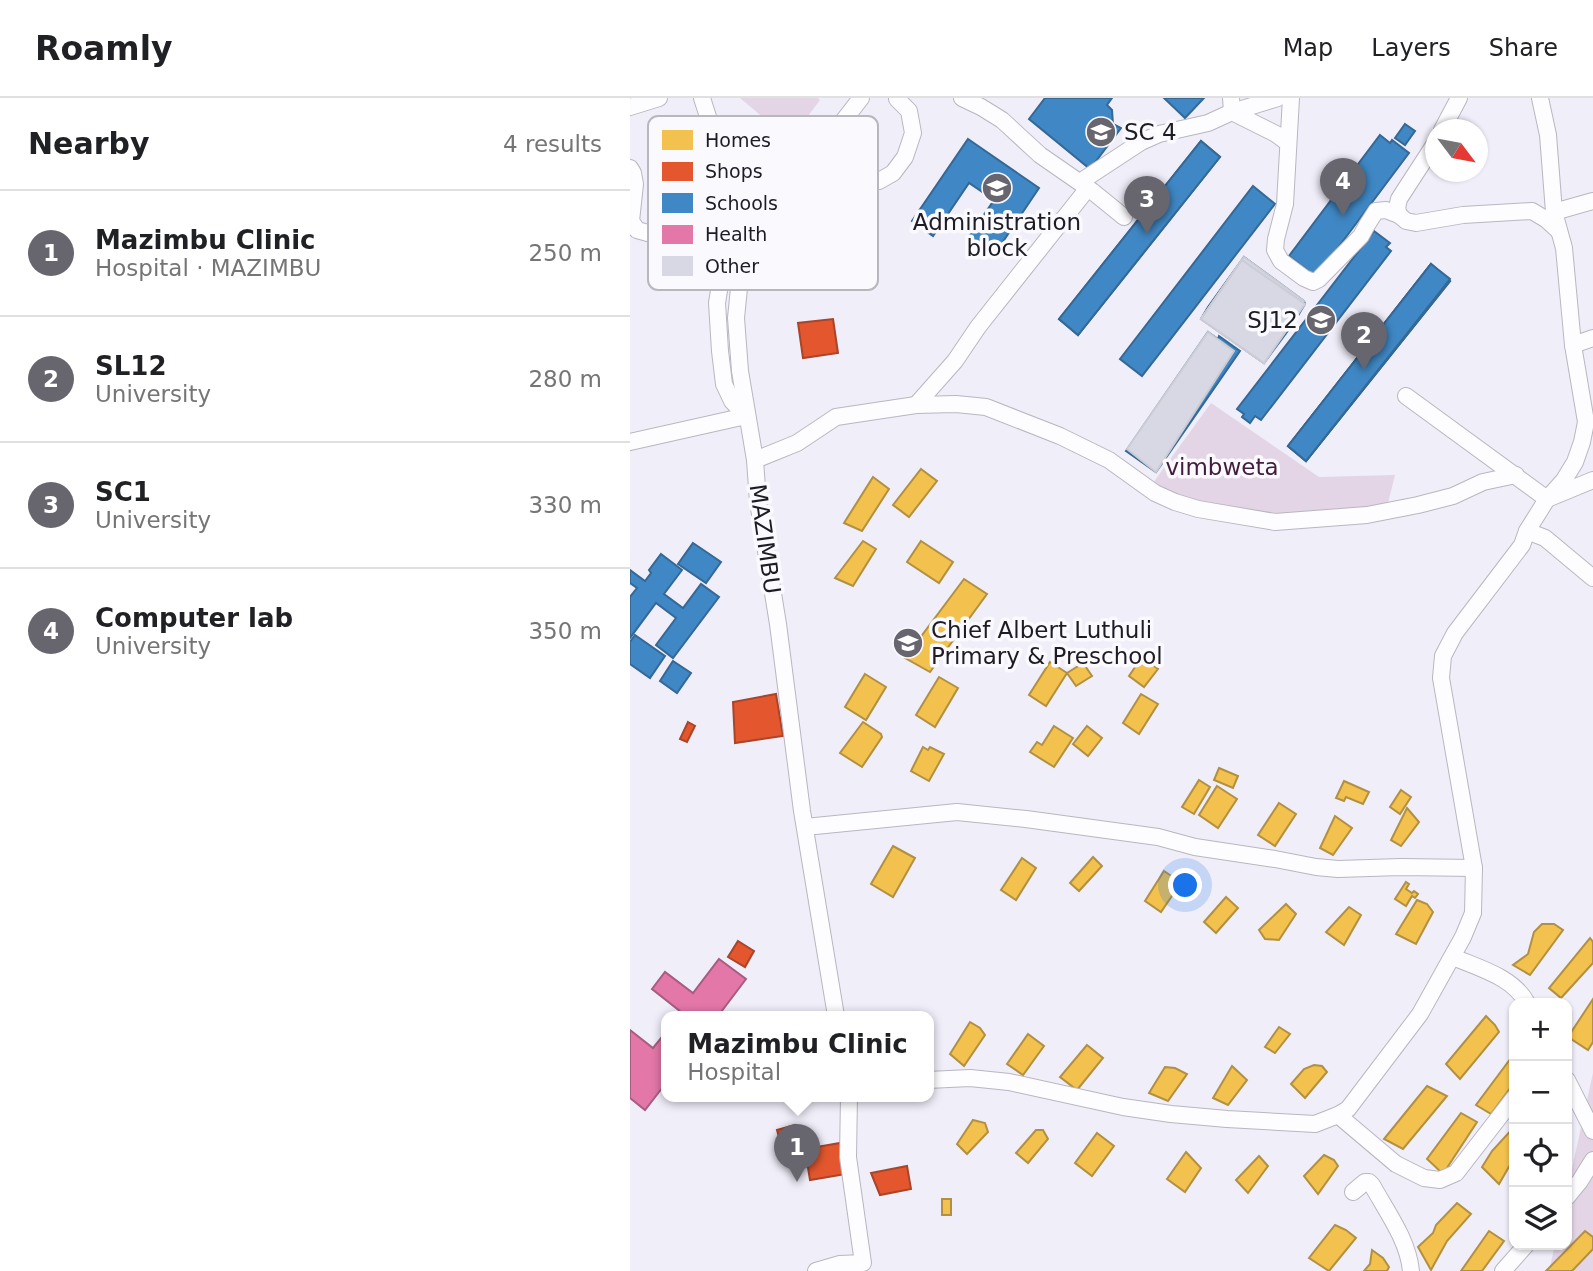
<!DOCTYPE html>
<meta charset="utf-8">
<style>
:root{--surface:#fff;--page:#f6f6f6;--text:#202124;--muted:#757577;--line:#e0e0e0;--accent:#67666f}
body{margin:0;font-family:"DejaVu Sans",sans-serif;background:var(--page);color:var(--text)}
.controls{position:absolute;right:21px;bottom:21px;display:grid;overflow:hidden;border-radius:14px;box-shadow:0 2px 5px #0004}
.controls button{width:63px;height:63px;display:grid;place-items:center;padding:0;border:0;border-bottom:2px solid var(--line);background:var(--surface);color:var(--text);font:35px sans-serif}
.compass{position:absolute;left:795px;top:21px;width:63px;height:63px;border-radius:50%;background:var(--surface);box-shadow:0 2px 5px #0004;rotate:122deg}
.you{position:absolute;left:556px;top:788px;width:24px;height:24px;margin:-18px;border:5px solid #fff;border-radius:50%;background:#1a73e8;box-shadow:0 0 0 10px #1a73e833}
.badge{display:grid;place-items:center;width:46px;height:46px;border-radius:50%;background:var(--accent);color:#fff;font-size:23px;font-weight:700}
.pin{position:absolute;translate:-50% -58px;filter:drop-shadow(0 2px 4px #0008)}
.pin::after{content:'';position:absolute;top:37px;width:24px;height:21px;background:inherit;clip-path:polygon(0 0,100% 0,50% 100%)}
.popup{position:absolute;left:31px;top:913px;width:273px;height:91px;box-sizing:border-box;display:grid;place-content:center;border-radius:14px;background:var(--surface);filter:drop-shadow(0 2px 5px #0005);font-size:23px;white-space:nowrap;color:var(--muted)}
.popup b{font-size:26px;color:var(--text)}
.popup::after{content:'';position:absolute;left:50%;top:100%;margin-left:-14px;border:14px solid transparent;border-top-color:var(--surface)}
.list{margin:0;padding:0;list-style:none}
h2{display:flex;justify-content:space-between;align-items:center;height:91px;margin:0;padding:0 28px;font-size:30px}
h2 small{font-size:23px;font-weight:400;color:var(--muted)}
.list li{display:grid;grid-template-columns:46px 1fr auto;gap:21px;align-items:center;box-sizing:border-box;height:126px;padding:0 28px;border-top:2px solid var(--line)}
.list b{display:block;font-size:26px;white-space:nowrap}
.list p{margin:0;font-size:23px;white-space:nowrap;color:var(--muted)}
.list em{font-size:23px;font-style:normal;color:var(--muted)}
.icon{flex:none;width:38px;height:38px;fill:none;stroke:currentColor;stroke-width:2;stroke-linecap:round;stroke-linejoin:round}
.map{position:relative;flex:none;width:963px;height:1173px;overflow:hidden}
header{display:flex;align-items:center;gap:42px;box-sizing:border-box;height:98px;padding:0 35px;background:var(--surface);border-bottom:2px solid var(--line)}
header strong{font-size:33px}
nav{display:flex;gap:38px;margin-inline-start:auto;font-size:24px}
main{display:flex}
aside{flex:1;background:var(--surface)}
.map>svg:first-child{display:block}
.green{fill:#e3d5e5}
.homes{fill:#f2c14e;stroke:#b29041;stroke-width:2}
.shops{fill:#e4572e;stroke:#a8452b;stroke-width:2}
.schools{fill:#3f88c5;stroke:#356895;stroke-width:2}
.health{fill:#e377a8;stroke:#a85c80;stroke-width:2}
.building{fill:#d7d8e3;stroke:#cbccd5;stroke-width:2}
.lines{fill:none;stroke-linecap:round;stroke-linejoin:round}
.minor-casing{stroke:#b8b7c0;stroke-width:18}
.minor{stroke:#fdfcfe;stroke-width:16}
.labels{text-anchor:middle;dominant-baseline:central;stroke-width:7;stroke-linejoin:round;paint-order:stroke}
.poi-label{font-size:23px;fill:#1d1c24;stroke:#faf9fe;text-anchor:start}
.park-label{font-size:23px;fill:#401d3c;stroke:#faf9fe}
.street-label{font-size:23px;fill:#1d1c24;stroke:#faf9fe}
.key{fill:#faf9fe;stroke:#b8b7bd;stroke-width:2}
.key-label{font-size:19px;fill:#1d1c24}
</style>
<header>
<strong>Roamly</strong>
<nav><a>Map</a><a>Layers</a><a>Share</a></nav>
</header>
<main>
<aside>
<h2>Nearby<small>4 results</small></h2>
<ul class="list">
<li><span class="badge">1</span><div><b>Mazimbu Clinic</b><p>Hospital · MAZIMBU</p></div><em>250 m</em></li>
<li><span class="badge">2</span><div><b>SL12</b><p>University</p></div><em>280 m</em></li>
<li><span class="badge">3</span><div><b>SC1</b><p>University</p></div><em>330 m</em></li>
<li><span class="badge">4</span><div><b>Computer lab</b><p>University</p></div><em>350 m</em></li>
</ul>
</aside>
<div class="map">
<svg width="963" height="1173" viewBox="0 0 963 1173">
<rect width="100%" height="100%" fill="#f0eef9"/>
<g class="green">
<polygon points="110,0 188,0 190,2 160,42"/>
<polygon points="581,305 689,379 765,377 756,413 639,423 515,396"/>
<polygon points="963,975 963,1173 919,1173 925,1147 937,1147 937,1093"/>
</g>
<g class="homes">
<polygon points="291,371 307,383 279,419 263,407"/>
<polygon points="243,379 259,391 232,433 214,425"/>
<polygon points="233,443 246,451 223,488 205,480"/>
<polygon points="291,443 323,464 309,485 277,464"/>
<polygon points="334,481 357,496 300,574 275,560"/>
<polygon points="512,559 528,571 514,589 499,578"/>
<polygon points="420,564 437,575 416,608 399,597"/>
<polygon points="453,565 462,578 446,588 437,575"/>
<polygon points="235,576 256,589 236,622 215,609"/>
<polygon points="309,579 328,590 305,629 286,617"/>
<polygon points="511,596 528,606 509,636 493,625"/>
<polygon points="233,624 251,636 252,639 232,669 210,655"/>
<polygon points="424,628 443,640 424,669 400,654 407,644 412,647"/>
<polygon points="457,628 472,640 458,658 443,646"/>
<polygon points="293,649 298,652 300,649 314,656 299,683 281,673"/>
<polygon points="589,670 608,678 603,690 584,682"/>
<polygon points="569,682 580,689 564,716 552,709"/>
<polygon points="714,683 739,694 733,706 716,699 714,703 706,700"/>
<polygon points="587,688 607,701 588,730 569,717"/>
<polygon points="771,692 781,699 770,716 760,709"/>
<polygon points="649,705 666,716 645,748 628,737"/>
<polygon points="777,710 789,724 771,748 761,742"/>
<polygon points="705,718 722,730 703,757 690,750"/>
<polygon points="263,748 285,760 263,799 241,786"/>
<polygon points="463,759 472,768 449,793 440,785"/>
<polygon points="392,760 406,770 386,802 371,792"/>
<polygon points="534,773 546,781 548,789 531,814 515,803"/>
<polygon points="776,784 779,786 776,791 782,795 784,793 788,796 785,800 782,798 776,808 765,801"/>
<polygon points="596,799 608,810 586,835 574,824"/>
<polygon points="787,802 797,806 803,814 786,846 766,836"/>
<polygon points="656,806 666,816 649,842 635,841 629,832"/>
<polygon points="719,809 731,817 714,847 696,834"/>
<polygon points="912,826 924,826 933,832 900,877 883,867 898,856 904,834"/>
<polygon points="960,840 963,844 963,865 931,900 919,890"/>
<polygon points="963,901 963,944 958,952 938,939"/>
<polygon points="856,918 865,927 869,934 830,981 816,966"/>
<polygon points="340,924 350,930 355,937 334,968 320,956"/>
<polygon points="649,929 660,936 645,955 635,949"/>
<polygon points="398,936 414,948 393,977 377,966"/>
<polygon points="457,947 473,960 447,992 430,979"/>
<polygon points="884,956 884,985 861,1016 846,1007"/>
<polygon points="684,967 692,968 697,974 675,1000 661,986 674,971"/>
<polygon points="602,968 617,982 598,1007 583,1000"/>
<polygon points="535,969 545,970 557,976 538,1003 519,995"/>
<polygon points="797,988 817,998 773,1051 754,1041"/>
<polygon points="831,1015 847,1024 813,1076 797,1061"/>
<polygon points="343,1022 355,1025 358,1034 337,1056 327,1046"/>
<polygon points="884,1029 884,1060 869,1086 852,1069 862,1053"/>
<polygon points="406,1032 413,1032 418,1041 398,1065 386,1055"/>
<polygon points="467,1035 484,1048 462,1078 445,1065"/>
<polygon points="556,1054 571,1070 555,1094 537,1081"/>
<polygon points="694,1057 704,1062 708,1068 688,1096 674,1078"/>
<polygon points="629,1058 638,1068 618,1095 606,1082"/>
<rect x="312" y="1101" width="9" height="16"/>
<polygon points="827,1105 841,1116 817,1143 801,1172 788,1149 803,1135 806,1127"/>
<polygon points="705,1127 716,1132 726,1140 699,1173 679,1160"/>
<polygon points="859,1133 874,1143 852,1173 831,1173"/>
<polygon points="955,1133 963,1139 963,1151 942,1173 916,1173"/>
<polygon points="742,1152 753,1160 759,1169 757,1173 734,1173 740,1166"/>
</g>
<g class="shops">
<polygon points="203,221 208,255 173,260 168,225"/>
<polygon points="146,596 153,638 105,645 103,604"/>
<polygon points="58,624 65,628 57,644 50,641"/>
<polygon points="108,843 124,853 115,869 98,859"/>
<polygon points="165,1027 171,1044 152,1050 147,1032"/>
<polygon points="210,1045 216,1076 180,1082 175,1051"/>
<polygon points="277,1068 281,1091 250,1097 241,1075"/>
</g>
<g class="schools">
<polygon points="415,0 482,0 477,7 482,12 483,26 491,30 460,71 399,21"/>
<polygon points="534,0 574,0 555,20"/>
<polygon points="775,26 785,33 775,47 765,40"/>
<polygon points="750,37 760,45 762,42 779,55 686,179 659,158"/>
<polygon points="338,41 409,90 364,157 338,140 364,102 339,85 303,138 282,123"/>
<polygon points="571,43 590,59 448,237 429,221"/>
<polygon points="571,43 590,59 448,237 429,221"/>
<polygon points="623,88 645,106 512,278 490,261"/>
<polygon points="744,133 760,145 756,149 761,153 631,322 625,318 620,325 612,319 614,316 607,311"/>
<polygon points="614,159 674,203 675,206 663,226 634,265 571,221 578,209"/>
<polygon points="801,166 820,183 676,363 658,348"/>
<polygon points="801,166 820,183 676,363 658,348"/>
<polygon points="801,166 820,181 676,363 658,348"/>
<polygon points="578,234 588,241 589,238 610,253 526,374 496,353"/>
<polygon points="63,445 91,464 76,485 48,466"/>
<polygon points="31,456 52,472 34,496 53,510 71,486 89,499 43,560 26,547 46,520 26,505 0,540 0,499 7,490 0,485 0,472 15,483 21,475 19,472"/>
<polygon points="5,537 35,558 20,580 0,566 0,544"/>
<polygon points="43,563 61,575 47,595 30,583"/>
</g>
<g class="health">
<polygon points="89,861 116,881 88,918 48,918 51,914 22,891 35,874 63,895"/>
<polygon points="0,932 23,950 36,934 36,985 15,1012 0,1000"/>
</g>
<g class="building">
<polygon points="614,159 674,203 634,265 571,221"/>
<polygon points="612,162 671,208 634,265 571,221"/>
<polygon points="612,162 675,206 634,265 571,221"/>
<polygon points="578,234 604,253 526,374 497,351"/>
</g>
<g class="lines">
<g class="minor-casing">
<g id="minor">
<polyline points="72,0 95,72 105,131 103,143 91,180 87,205 90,253 94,286 102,303 116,318"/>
<polyline points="332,0 351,9 372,22 410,57 462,93 494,119"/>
<polyline points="601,0 602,14 646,36 658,45"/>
<polyline points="661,0 655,106 646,141 645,152 651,163 674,180 683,184 689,181 731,138 737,127 746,113 756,112 769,117"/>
<polyline points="0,9 29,0"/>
<polyline points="812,32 829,0"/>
<polyline points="806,44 769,101 767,110 769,117 776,123 786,125 833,117 902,113 917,122 929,133"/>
<polyline points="189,54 206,69 232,80 249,83 263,75 275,59 283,35 279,13 267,1"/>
<polyline points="0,70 3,75 5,86 1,123 7,132 25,137 102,114"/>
<polyline points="450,84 511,44 529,36 578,25 602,14 648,0"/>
<polyline points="924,114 963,103"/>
<polyline points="943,247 963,240"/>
<polyline points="776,298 917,401 963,382"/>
<polyline points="286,307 325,263 348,229 458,90"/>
<polyline points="0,344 116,318"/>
<polyline points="125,362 167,345 206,319 286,307 326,306 356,309 430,338 479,362 525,395 545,404 568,411 645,424 737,417 788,407 823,398 853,384 886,377"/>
<polyline points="897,433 915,440 963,480"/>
<polyline points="175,729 327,714 396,721 528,739 565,749 645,761 686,769 708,771 771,769 844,770"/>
<path d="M 823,859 C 849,870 883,879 897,905"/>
<polyline points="206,918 172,713 148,526 128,404 125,362 110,273 106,220 111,170 122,146 145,111 231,0"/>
<polyline points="298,982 340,980 379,984 493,1009 541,1016 597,1021 685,1026 708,1017 718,1011 790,916 833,839 843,815 844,770 811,580 813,558 825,535 892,447 897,433 917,401 934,382 945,364 952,344 956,324 943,247 934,150 924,114 918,37 910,0"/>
<polyline points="937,982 963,1033"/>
<polyline points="708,1017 766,1066 794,1080 810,1082 826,1075 884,1000"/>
<path d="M 723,1094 L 735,1084 L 739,1084 L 742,1087 C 757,1114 778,1142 781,1173"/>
<polyline points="937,1099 950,1083 963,1062"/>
<polyline points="186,1173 210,1166 233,1165 218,1059 219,998"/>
<polyline points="873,1173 896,1147"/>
</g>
</g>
<use href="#minor" class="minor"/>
</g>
<defs>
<g id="university-disc" transform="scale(1.575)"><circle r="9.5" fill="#67666f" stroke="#faf9fe"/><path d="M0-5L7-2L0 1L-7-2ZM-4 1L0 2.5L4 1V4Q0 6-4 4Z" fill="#fff"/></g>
<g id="school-disc" transform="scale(1.575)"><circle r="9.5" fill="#67666f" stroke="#faf9fe"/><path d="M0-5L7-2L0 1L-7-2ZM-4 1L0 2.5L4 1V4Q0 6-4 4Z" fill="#fff"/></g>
</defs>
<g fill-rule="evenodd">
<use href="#university-disc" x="471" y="34"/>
<use href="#university-disc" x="367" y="90"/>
<use href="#university-disc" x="691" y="222"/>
<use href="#school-disc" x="278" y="545"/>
</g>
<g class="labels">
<g class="poi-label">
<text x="494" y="34">SC 4</text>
<text x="367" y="124" text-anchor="middle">Administration<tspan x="367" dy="26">block</tspan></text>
<text x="668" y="222" text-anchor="end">SJ12</text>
<text x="301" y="532">Chief Albert Luthuli<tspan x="301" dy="26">Primary &amp; Preschool</tspan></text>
</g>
<g class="park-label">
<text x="592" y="369">vimbweta</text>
</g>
<g class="street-label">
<text transform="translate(135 441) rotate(82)">MAZIMBU</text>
</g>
</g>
<rect x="18" y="18" width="230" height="174" rx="10" class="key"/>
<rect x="32" y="32" width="31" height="20" fill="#f2c14e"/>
<rect x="32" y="64" width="31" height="19" fill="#e4572e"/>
<rect x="32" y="95" width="31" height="20" fill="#3f88c5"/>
<rect x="32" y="127" width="31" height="19" fill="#e377a8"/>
<rect x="32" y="158" width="31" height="20" fill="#d7d8e3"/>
<g class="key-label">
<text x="75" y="49">Homes</text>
<text x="75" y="80">Shops</text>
<text x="75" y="112">Schools</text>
<text x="75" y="143">Health</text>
<text x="75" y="175">Other</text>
</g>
</svg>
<div class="controls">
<button>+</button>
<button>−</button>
<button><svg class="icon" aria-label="locate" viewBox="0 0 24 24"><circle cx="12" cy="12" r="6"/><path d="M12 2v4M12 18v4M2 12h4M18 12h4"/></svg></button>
<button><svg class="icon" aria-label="layers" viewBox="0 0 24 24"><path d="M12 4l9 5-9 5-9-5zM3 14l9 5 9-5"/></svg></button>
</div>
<svg class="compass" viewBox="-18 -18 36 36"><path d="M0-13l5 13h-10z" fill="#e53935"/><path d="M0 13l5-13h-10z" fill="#757577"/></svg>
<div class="you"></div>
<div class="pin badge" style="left:167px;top:1084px">1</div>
<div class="popup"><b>Mazimbu Clinic</b>Hospital</div>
<div class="pin badge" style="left:734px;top:272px">2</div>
<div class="pin badge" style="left:517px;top:136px">3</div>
<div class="pin badge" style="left:713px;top:118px">4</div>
</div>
</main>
